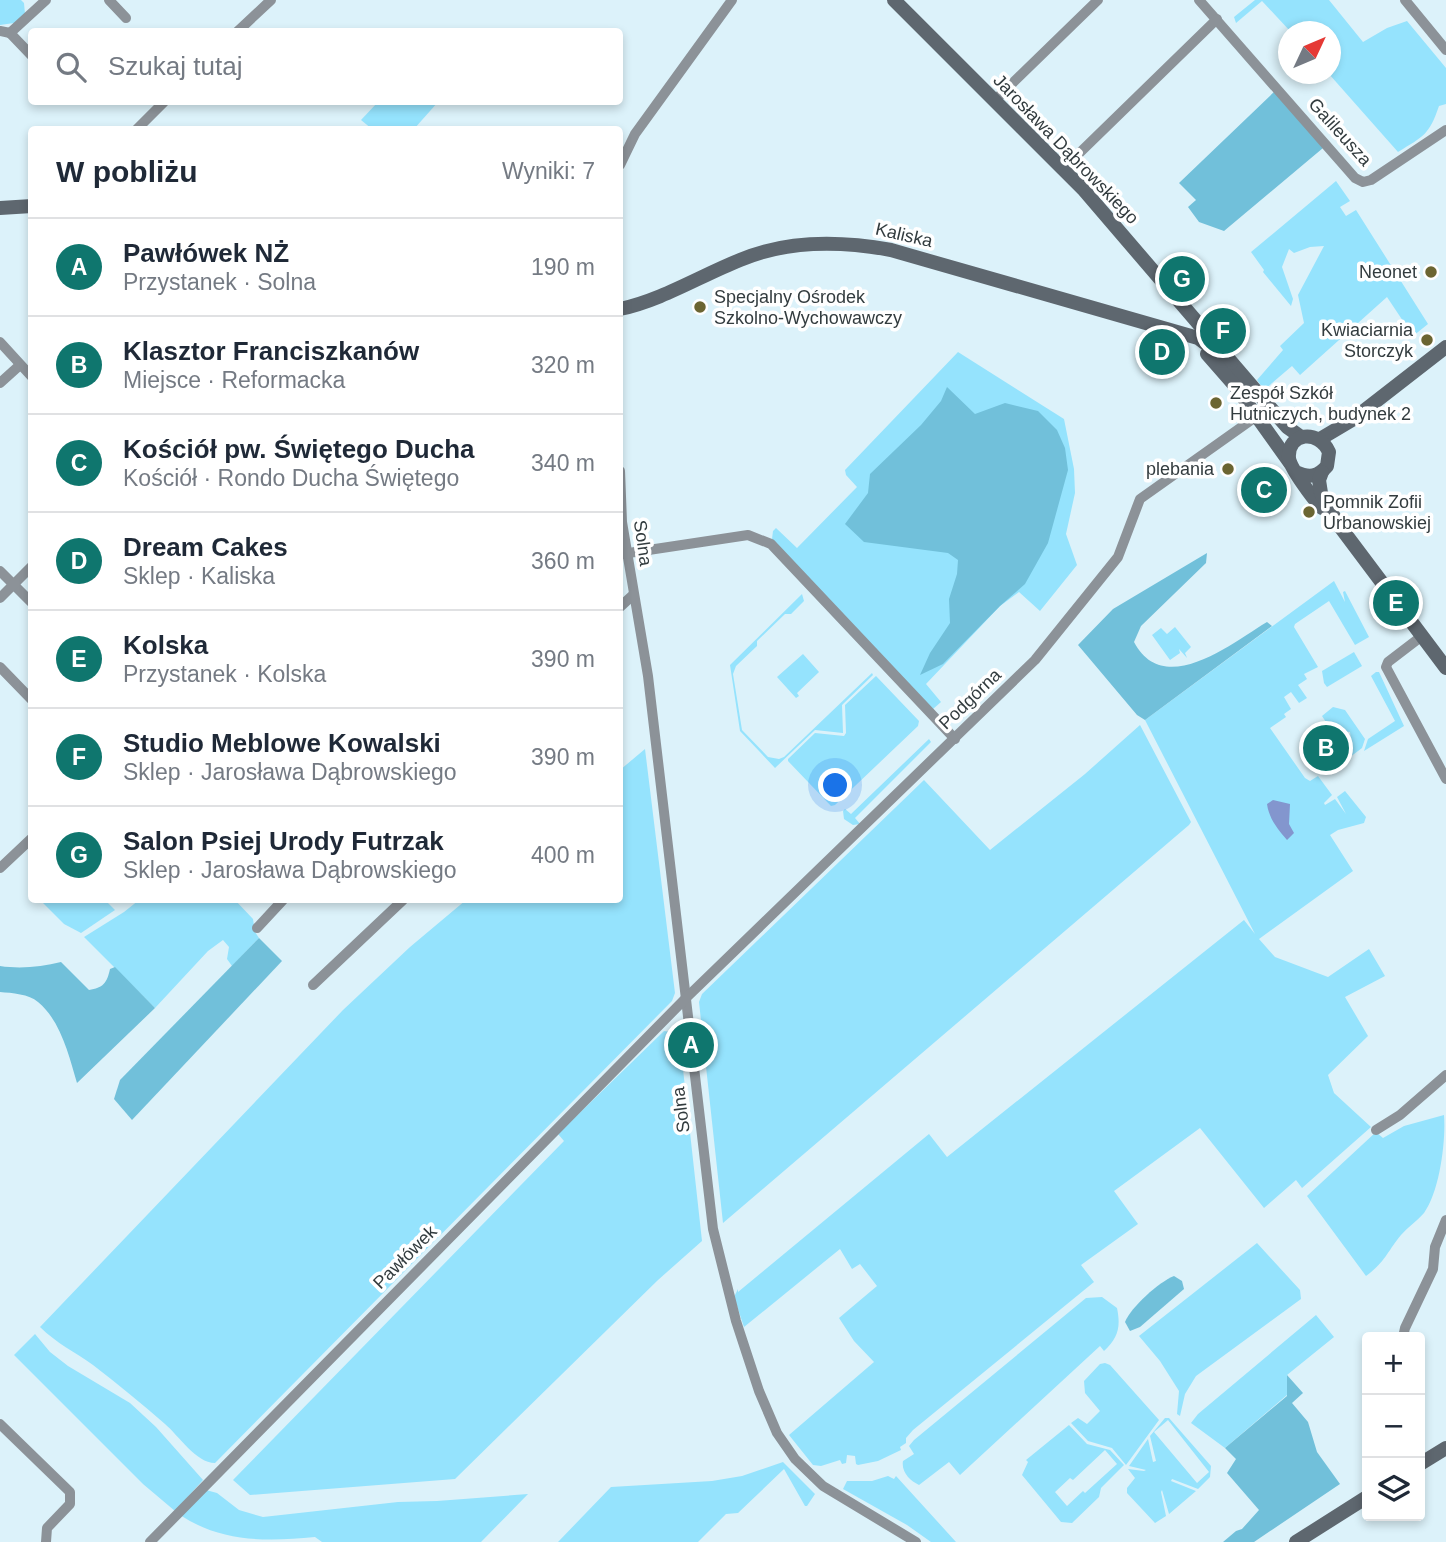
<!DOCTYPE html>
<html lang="pl">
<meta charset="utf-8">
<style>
:root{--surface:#fff;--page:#f6f6f7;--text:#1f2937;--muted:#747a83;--line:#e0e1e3;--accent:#0f766e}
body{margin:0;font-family:Helvetica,sans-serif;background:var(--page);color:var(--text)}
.controls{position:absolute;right:21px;bottom:21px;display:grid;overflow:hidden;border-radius:7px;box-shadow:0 4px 10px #0003}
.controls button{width:63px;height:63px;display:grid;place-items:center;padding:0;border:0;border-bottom:2px solid var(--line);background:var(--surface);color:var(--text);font:35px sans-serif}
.compass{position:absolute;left:1278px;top:21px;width:63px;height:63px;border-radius:50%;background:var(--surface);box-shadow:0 4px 10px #0003;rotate:46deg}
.you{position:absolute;left:836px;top:786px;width:24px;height:24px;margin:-18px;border:5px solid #fff;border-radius:50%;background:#1a73e8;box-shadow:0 0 0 10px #1a73e833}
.badge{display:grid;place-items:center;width:46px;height:46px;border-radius:50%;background:var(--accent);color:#fff;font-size:23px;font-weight:700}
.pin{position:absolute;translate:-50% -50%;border:4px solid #fff;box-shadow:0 2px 7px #0006}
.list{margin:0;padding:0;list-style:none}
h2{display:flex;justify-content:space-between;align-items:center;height:91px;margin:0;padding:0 28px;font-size:30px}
h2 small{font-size:23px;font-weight:400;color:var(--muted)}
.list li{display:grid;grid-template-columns:46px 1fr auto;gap:21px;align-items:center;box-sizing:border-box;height:98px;padding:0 28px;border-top:2px solid var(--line)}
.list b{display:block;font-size:26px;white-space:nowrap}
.list p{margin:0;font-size:23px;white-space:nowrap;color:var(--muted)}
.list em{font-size:23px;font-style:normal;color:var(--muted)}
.icon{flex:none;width:38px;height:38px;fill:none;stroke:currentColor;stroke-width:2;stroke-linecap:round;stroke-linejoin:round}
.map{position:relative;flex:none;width:1446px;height:1542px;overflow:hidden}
.search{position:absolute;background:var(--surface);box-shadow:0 4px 10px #0003;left:28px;top:28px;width:595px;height:77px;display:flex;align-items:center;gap:18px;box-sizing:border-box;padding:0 24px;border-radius:7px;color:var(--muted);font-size:26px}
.panel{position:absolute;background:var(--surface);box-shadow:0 4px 10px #0003;left:28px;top:126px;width:595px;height:777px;border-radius:7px}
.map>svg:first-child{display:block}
.green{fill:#95e3fd;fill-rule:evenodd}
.forest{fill:#71c0da}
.water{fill:#8396ce}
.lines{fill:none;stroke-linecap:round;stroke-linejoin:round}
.street{stroke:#8c9298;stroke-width:10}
.secondary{stroke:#5e676f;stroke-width:14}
.poi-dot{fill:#6b6532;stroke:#fff;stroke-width:2.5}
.labels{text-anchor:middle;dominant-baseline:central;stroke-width:7;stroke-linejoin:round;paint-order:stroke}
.street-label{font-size:18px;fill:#333c3f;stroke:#fff}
.poi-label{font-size:18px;fill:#333c3f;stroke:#fff;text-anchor:end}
</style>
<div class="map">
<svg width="1446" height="1542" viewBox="0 0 1446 1542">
<rect width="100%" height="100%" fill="#dcf2fa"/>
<g class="green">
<polygon points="0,0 21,0 24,3 25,14 14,23 0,25"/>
<path d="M 1255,0 L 1329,0 L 1363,42 L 1387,28 L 1407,21 L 1446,68 L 1446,104 L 1439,106 C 1429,135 1424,136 1398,152 L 1329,74 L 1330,32 L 1290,31 L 1262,1 L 1236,23 L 1234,17 Z"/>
<polygon points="378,102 438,102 414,129 372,129 361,120"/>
<polygon points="1336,181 1350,201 1340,207 1346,216 1356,210 1428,324 1413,336 1387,297 1300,375 1292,366 1264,390 1257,380 1283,350 1280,346 1304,323 1298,295 1324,246 1310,247 1294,253 1289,249 1282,267 1293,299 1291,306 1263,272 1264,270 1251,252"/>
<polygon points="958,352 1064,419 1074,469 1075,493 1066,534 1077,565 1040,611 1019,592 1000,606 926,684 941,702 933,709 772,539 773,531 776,528 797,548 857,487 846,475 845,470"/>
<polygon points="1334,581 1345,602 1343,592 1345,591 1369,637 1355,645 1329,601 1295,624 1294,627 1318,667 1304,674 1307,679 1298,685 1307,698 1299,703 1291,692 1284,697 1291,709 1284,714 1286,717 1270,728 1305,778 1310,781 1318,776 1332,795 1324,803 1325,805 1335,799 1346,814 1337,797 1345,791 1366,817 1364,823 1338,830 1330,835 1353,871 1259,939 1275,957 1328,977 1369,949 1385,976 1345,997 1368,1036 1328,1075 1334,1093 1371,1127 1302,1188 1296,1180 1264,1208 1200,1128 1114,1191 1138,1224 1081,1265 1094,1282 913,1430 906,1438 906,1443 900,1447 901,1450 878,1461 858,1465 856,1464 855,1456 847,1455 846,1463 842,1464 840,1460 821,1466 813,1465 789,1435 874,1362 854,1341 839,1318 877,1286 860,1264 852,1269 840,1249 744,1327 734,1297 738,1289 738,1292 929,1134 947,1157 1244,920 1255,934 1145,720"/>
<polygon points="802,594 804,601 791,614 785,614 757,641 757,646 736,666 733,674 742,730 768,757 779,759 784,757 872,673 873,675 842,705 843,733 815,730 775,768 740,731 730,665"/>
<polygon points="1175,627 1191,647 1185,653 1187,658 1179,649 1180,653 1170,660 1152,635 1161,628 1167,634"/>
<polygon points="1354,652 1362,666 1327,687 1324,683 1322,671"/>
<polygon points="803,654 819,672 797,693 799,696 796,698 777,677"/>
<polygon points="1376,672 1379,672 1404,726 1364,751 1368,739 1395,721 1371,676"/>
<polygon points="876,676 919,721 918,726 835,805 831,806 788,761 788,759 815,733 844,736 846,733 845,705"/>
<polygon points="1333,707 1345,710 1365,739 1362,748 1350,757 1340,743 1346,743 1351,740 1350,732 1341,731 1337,739 1322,716"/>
<polygon points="1140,725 1191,822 1189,825 723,1223 699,1002 702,994 924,780 990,850 1085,774"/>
<polygon points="929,739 931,742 855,818 860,824 853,825 844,819 843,811 845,809 851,814"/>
<path d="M 645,749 L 675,993 L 672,1001 L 215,1463 C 196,1463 179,1436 165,1424 C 142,1404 118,1384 93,1365 C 75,1352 56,1343 40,1327 L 343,1010 L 410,947 L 466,900 L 620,900 L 620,770 Z"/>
<polygon points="40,900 105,900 115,910 81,933 64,924"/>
<polygon points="139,900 235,900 253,919 255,932 259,938 232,966 227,959 229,947 223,940 208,951 155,1008 84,937 124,912"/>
<polygon points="664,1031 679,1033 702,1241 658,1280 455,1479 250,1495 233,1480 564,1141 558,1134"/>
<path d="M 1444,1115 C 1446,1140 1440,1191 1424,1213 C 1417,1221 1408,1227 1401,1235 C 1387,1252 1386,1261 1366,1276 L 1307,1196 L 1376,1132 L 1383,1138 L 1404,1126 Z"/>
<polygon points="1257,1243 1300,1290 1301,1299 1196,1376 1185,1394 1180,1416 1177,1414 1179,1391 1160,1361 1139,1336"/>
<path d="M 1102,1297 L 1117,1308 C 1121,1327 1118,1338 1104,1351 L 1100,1346 L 960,1475 L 949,1462 L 919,1485 C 910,1481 901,1472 903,1461 L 914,1454 L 909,1446 L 914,1440 L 1086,1298 Z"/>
<polygon points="1316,1315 1334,1337 1287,1375 1287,1395 1225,1448 1191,1423 1198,1414"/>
<polygon points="35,1334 50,1352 68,1366 130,1403 156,1427 203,1480 175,1511 143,1484 14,1355"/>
<polygon points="1105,1363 1110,1365 1159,1420 1126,1465 1112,1448 1088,1441 1071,1423 1078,1418 1087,1424 1100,1411 1085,1393 1084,1381 1100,1364"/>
<path d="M 1165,1418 L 1169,1418 L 1211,1466 L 1210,1477 L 1198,1489 L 1172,1479 L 1171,1481 L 1196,1491 L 1169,1514 L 1162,1490 L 1161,1492 L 1166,1516 L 1155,1523 L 1127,1493 L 1127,1488 L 1135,1478 L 1128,1469 L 1144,1471 L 1146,1470 L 1129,1466 L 1148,1439 L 1153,1462 L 1156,1461 L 1150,1436 ZM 1168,1420 L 1209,1472 L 1197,1483 L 1154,1432 Z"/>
<path d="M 1069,1425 L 1087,1444 L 1110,1450 L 1124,1465 L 1101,1488 L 1099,1497 L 1072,1523 L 1061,1522 L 1022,1475 L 1028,1462 L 1026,1460 ZM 1105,1450 L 1117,1464 L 1085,1493 L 1083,1491 L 1067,1506 L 1055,1492 L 1070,1478 L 1073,1480 Z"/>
<polygon points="783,1462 815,1494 807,1506 805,1506 784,1469 738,1513 726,1514 698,1542 558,1542 611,1487 712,1481 742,1476"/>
<polygon points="888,1476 894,1479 896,1476 956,1542 931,1542 907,1525 843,1489 847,1481 872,1481"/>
<path d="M 206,1490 L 217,1493 L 239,1510 L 263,1517 L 398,1502 L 437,1501 L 528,1494 L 481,1542 L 322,1542 L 315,1537 C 265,1542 221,1542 180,1515 Z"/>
</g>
<g class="forest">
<polygon points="1275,91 1323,148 1224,231 1199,222 1188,207 1196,200 1179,183"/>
<polygon points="947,387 975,414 1005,403 1038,411 1057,430 1065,448 1068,470 1048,543 1025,584 1000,606 943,664 920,675 930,653 950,623 949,599 957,574 958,560 948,553 864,542 845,524 868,493 870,474 921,425 941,401"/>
<path d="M 1207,553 L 1206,563 L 1141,626 L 1134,642 C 1164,699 1232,643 1267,622 L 1272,626 L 1145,720 L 1137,715 L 1078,645 L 1113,609 Z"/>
<polygon points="259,938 282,961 132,1120 114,1099 120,1080"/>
<path d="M 61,962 L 89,990 C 103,988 107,983 110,969 L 115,967 L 155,1008 L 77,1083 C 69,1056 61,1021 38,1002 C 29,994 12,993 0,992 L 0,966 C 20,969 41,967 61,962 Z"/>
<path d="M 1174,1276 L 1182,1281 L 1184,1289 L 1140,1327 L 1130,1331 L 1125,1322 C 1131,1307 1159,1282 1174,1276 Z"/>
<polygon points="1287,1375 1303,1393 1292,1403 1308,1422 1317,1452 1340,1484 1254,1542 1223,1542 1236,1531 1242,1529 1259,1510 1227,1473 1236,1459 1225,1448 1287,1396"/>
</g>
<path class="water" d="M 1273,800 L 1290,804 L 1289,824 L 1294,833 L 1287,840 C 1278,829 1269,819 1267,804 Z"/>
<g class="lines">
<g class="street">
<polyline points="109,0 126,18"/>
<polyline points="1199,0 1355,178 1363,182 1371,180 1446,130"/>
<polyline points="1405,0 1446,50"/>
<polyline points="0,31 10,33 46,0"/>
<polyline points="237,32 271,0"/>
<polyline points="10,33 32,56"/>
<polyline points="994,101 1098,0"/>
<polyline points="136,130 164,102"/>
<polyline points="620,165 635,134 732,0"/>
<polyline points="1063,169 1217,19"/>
<polyline points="0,342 32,377"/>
<polyline points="0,383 20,365"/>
<polyline points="620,471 622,522 648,676 713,1229 736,1321 759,1391 777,1433 795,1459 823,1486 916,1542"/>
<polyline points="622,554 748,535 771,544 955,739"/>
<polyline points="0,571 32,603"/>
<polyline points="0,598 32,566"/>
<polyline points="620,607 633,595"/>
<polyline points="1422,636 1388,662 1386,667 1446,779"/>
<polyline points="0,667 32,700"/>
<polyline points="0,868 32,838"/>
<polyline points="257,928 283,900"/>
<polyline points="313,985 403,900"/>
<polyline points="1376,1130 1400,1115 1446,1075"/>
<polyline points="1403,1337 1405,1328 1433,1269 1435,1247 1446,1220"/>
<polyline points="0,1424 70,1492 70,1504 47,1528 46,1542"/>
<polyline points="150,1542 686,998 1035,660 1118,557 1140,499 1257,416"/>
</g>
<g class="secondary">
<polyline points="894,0 1083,189 1287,427 1301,437"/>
<polyline points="0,208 32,206"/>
<path d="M 620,309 C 662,300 700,276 740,260 C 787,240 842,241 891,250 L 1198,338 L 1231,363"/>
<polyline points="1207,354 1235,386 1290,463"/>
<polyline points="1320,439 1352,420 1446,347"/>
<path d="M 1296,472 C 1309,478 1318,477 1327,466 L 1329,452 C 1319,429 1287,432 1289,458 C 1290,468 1314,500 1322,508"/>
<polyline points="1322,472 1319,480 1321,493 1338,524 1446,668"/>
<polyline points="1420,1464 1446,1448"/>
<polyline points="1296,1542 1367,1497"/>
</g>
</g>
<g class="poi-dot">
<circle cx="1431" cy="272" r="7"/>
<circle cx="700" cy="307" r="7"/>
<circle cx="1427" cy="340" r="7"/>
<circle cx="1216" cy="403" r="7"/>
<circle cx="1228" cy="469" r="7"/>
<circle cx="1309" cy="512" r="7"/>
</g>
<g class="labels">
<g class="street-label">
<text transform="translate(1340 132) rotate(48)">Galileusza</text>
<text transform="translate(1066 149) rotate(46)">Jarosława Dąbrowskiego</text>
<text transform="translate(904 235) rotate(13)">Kaliska</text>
<text transform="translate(643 543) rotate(82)">Solna</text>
<text transform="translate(970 699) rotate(-44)">Podgórna</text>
<text transform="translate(681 1110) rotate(-97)">Solna</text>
<text transform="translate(405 1257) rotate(-45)">Pawłówek</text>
</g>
<g class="poi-label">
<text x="1417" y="272">Neonet</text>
<text x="714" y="297" text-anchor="start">Specjalny Ośrodek<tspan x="714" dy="21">Szkolno-Wychowawczy</tspan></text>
<text x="1413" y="330">Kwiaciarnia<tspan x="1413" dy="21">Storczyk</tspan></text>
<text x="1230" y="393" text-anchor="start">Zespół Szkół<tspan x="1230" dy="21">Hutniczych, budynek 2</tspan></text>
<text x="1214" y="469">plebania</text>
<text x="1323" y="502" text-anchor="start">Pomnik Zofii<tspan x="1323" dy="21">Urbanowskiej</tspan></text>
</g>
</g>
</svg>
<div class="controls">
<button>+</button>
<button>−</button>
<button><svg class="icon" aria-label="layers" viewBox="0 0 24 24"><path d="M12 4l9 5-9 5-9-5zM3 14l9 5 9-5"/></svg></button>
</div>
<svg class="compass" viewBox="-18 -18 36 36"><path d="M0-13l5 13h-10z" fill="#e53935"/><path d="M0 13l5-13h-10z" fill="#747a83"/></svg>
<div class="you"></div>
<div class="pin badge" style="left:691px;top:1045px">A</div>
<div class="pin badge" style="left:1326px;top:748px">B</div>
<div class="pin badge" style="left:1264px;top:490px">C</div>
<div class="pin badge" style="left:1162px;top:352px">D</div>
<div class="pin badge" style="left:1396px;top:603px">E</div>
<div class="pin badge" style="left:1223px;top:331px">F</div>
<div class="pin badge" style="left:1182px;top:279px">G</div>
<div class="search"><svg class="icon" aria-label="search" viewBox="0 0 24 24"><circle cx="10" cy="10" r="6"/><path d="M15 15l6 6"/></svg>Szukaj tutaj</div>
<section class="panel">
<h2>W pobliżu<small>Wyniki: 7</small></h2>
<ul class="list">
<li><span class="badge">A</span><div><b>Pawłówek NŻ</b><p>Przystanek · Solna</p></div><em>190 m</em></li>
<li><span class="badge">B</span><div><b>Klasztor Franciszkanów</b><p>Miejsce · Reformacka</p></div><em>320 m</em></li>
<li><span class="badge">C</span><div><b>Kościół pw. Świętego Ducha</b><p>Kościół · Rondo Ducha Świętego</p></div><em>340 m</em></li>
<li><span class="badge">D</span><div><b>Dream Cakes</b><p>Sklep · Kaliska</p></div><em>360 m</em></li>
<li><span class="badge">E</span><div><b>Kolska</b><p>Przystanek · Kolska</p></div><em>390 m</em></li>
<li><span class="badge">F</span><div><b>Studio Meblowe Kowalski</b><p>Sklep · Jarosława Dąbrowskiego</p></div><em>390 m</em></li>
<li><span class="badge">G</span><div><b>Salon Psiej Urody Futrzak</b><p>Sklep · Jarosława Dąbrowskiego</p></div><em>400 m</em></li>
</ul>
</section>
</div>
